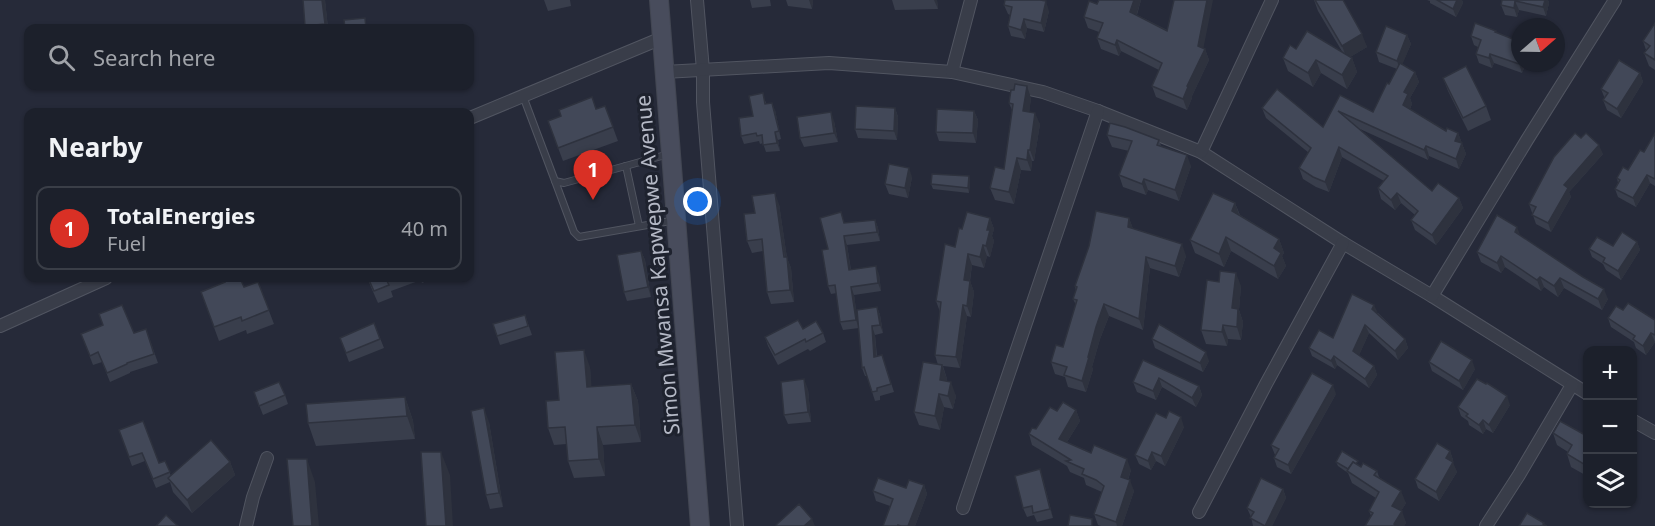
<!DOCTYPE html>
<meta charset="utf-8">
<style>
:root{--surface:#1c202b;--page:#292d37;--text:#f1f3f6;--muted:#a0a3a9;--line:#3a3e47;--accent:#d93025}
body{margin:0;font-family:"Noto Sans",sans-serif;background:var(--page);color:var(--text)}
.controls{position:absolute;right:18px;bottom:18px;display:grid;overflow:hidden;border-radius:12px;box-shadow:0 2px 4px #0004}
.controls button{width:54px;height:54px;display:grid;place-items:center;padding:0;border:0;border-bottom:2px solid var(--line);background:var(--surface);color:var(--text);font:30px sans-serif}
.compass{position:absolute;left:1511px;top:18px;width:54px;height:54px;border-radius:50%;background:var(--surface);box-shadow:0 2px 4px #0004;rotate:70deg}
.you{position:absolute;left:698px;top:202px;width:21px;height:21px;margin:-15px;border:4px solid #fff;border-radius:50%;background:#1a73e8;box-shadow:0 0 0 9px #1a73e833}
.badge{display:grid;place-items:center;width:39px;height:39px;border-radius:50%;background:var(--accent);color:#fff;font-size:20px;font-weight:700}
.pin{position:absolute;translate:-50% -50px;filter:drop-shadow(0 2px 3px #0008)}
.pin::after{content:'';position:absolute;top:32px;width:21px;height:18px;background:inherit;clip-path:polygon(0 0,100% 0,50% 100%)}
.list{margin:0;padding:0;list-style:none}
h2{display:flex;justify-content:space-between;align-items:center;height:78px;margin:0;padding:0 24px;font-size:26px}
h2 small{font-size:20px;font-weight:400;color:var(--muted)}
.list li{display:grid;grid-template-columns:39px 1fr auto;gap:18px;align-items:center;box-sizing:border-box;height:84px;margin:0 12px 12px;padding:0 12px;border:2px solid var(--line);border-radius:12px}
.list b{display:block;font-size:22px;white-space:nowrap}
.list p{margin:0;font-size:20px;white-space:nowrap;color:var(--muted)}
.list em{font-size:20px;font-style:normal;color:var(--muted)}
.icon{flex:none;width:33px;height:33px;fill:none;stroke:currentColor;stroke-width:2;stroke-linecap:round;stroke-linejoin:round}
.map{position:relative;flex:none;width:1655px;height:526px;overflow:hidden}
.search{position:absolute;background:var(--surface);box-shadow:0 2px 4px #0004;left:24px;top:24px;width:450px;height:66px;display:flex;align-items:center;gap:15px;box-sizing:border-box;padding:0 21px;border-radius:12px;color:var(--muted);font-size:22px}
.panel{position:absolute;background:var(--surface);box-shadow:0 2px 4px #0004;left:24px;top:108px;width:450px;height:174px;border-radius:12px}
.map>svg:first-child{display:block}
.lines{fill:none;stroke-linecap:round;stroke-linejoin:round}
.service-casing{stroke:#515561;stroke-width:8}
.minor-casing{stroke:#515561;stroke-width:14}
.secondary-casing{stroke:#424652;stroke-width:20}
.service{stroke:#393d49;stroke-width:6}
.minor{stroke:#393d49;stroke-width:12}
.secondary{stroke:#484c5c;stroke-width:18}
.wall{fill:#393e4c}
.shaded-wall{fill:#2e323e}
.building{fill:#424858;stroke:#2e323e;stroke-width:1.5}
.labels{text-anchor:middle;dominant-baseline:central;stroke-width:6;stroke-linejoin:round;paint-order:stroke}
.street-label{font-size:21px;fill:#b4b8c5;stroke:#1e222e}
</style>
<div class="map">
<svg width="1655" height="526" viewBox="0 0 1655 526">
<rect width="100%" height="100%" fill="#262a39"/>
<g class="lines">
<g class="service-casing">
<g id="service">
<polyline points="523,96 555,181 564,183 669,154"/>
<polyline points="626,166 639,226"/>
<polyline points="555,181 574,232 579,237 676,220"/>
</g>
</g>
<g class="minor-casing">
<g id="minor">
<polyline points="697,0 703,70 703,102 737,526"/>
<polyline points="664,72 829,63 952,72 1043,92 1098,111 1201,152 1343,243 1432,296 1588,394"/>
<polyline points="952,72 971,0"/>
<polyline points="470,118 662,38"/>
<polyline points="1201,152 1272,0"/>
<polyline points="1432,296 1527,140 1615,0"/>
<polyline points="0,326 106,278"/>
<polyline points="1632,420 1655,433"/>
<polyline points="963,508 1098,111"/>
<polyline points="1199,512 1266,384 1343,243"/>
<polyline points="246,526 253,497 267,458"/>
<polyline points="1486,526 1519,475 1572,385"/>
</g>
</g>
<g class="secondary-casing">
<polyline id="secondary" points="659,0 700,526"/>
</g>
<use href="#service" class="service"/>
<use href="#minor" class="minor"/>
<use href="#secondary" class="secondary"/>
</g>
<g class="wall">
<polygon points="325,0 328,28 306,28 305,26"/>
<polygon points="544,0 571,0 570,0 571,6 548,11"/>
<polygon points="750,0 770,0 771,6 752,8"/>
<polygon points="786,0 813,0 812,9 788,6"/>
<polygon points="892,0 937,0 938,9 895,10"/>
<polygon points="1099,0 1141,0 1137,15 1205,49 1209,60 1192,96 1192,98 1187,110 1156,97 1152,86 1159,70 1121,51 1119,56 1101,49 1097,38 1099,32 1088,28 1084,17 1097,4"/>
<polygon points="1314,0 1343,0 1367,47 1350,57 1352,58 1357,72 1347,89 1321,73 1313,87 1288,71 1283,58 1343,53 1318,11"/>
<polygon points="1427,0 1462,0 1463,3 1456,17 1430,3 1430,1"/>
<polygon points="1502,0 1548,0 1549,3 1546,16 1519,10 1517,17 1505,15 1501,5"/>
<polygon points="1004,5 1049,11 1044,32 1027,28 1025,39 1011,36 1008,26 1010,15 1008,14"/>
<polygon points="1655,23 1655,70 1649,66 1644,53 1646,50 1643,41"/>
<polygon points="1497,33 1520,63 1526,63 1522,73 1494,63 1492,68 1479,63 1476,54 1478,47 1474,45 1471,36"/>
<polygon points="1407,35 1411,44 1402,64 1415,72 1419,82 1410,98 1412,104 1410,109 1446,131 1458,133 1466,154 1459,169 1429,156 1428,160 1360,129 1432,191 1459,198 1463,208 1436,245 1415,230 1411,220 1415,215 1401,203 1395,210 1381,199 1378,188 1384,181 1342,157 1329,192 1316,187 1303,179 1299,168 1309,153 1266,118 1262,108 1323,127 1340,95 1373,112 1397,69 1379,62 1376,52"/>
<polygon points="1640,73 1643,82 1621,118 1607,110 1603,100 1605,99 1601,89"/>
<polygon points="1443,78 1486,106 1491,120 1468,131 1448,91"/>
<polygon points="1031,98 1029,112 1040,124 1034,161 1032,161 1031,171 1021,170 1014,204 995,200 990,188 1004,169 1012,110 1009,103"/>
<polygon points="766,101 766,104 775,110 781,139 778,140 780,151 766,152 763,143 760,144 759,141 744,144 741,136 753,116"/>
<polygon points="605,106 618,141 563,161 548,121 596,109"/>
<polygon points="895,108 898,117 897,140 858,138 855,129"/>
<polygon points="974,111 978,120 976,143 939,141 936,132"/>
<polygon points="834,121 838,142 804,147 800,138"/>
<polygon points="1655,133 1655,186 1650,183 1636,207 1618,197 1615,189 1618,183 1617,178 1628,170 1644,152"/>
<polygon points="1107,135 1159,140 1161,146 1191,166 1179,201 1148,190 1146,195 1123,187 1119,175 1129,151 1112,147"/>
<polygon points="1581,138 1603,154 1569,192 1571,197 1551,232 1536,224 1529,204"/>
<polygon points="969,176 970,181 969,193 933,189 931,184"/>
<polygon points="912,177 908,198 889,194 885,184"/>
<polygon points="1235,203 1240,215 1279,239 1284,253 1282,256 1286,266 1278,279 1231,251 1224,267 1195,253 1190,240"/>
<polygon points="779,204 787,258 791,268 794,302 771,304 767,292 763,251 752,253 747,241 755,213"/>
<polygon points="990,218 994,229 992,236 994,241 990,257 987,256 984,268 972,265 970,281 974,292 971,317 967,316 960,368 943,366 947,379 947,381 956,396 953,409 944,407 940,430 919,425 914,412 938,365 935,355 940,312 936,301 955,247 962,229"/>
<polygon points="1129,218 1133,229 1186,256 1179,277 1150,268 1143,330 1109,316 1100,339 1092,367 1093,369 1086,392 1068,387 1065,377 1055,374 1051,362 1063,347 1076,305 1073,299 1076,291 1075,286"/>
<polygon points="875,220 878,228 880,241 847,245 851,270 879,274 881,291 854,295 858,325 877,307 880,315 883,333 875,335 877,356 882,355 894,392 880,396 880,400 875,401 867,376 865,376 862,368 859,328 843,330 840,322 837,293 831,294 828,286 828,249 845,223"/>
<polygon points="1520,235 1608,299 1602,310 1564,288 1558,297 1544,287 1541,291 1505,267 1501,273 1481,262 1477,252"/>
<polygon points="1637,242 1640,250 1621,280 1606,270 1603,264 1592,257 1589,249"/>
<polygon points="641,251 645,260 651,297 627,301 624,292"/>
<polygon points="367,278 434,278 422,283 421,280 391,291 393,297 378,303"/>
<polygon points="258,282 274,324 247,334 246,330 219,341 201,292 244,287"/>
<polygon points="1241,286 1239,310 1243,322 1241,340 1228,339 1227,346 1206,344 1201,330"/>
<polygon points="1623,310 1655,320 1655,342 1646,355 1636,348 1634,342 1611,327 1608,318"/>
<polygon points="1378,313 1405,339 1408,348 1398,360 1369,333 1359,355 1374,366 1377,375 1369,388 1337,365 1335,369 1312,356 1309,348 1333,338"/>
<polygon points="525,315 532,335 500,345 493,324"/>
<polygon points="374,323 384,348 349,362 340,338"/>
<polygon points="146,329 158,363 130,372 130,373 110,382 102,362 93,365 85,344 134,333"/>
<polygon points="823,333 826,342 810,351 808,349 778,365 768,346 765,337"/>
<polygon points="1152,339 1209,361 1203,372 1155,348"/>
<polygon points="1143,360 1199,386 1202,395 1196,407 1162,387 1156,400 1137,392 1133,382"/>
<polygon points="1429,362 1475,369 1463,390 1432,371"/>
<polygon points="590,367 591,387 631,384 638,401 641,442 603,445 605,476 574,478 568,461 567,444 554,445 548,428 559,400"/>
<polygon points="808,389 811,422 788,424 784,415"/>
<polygon points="254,392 285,395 288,404 263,415"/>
<polygon points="1336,394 1291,474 1277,467 1274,458 1275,455 1271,445"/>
<polygon points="405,397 413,421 415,439 316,446 308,423"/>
<polygon points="1510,405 1493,433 1486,429 1483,434 1469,425 1468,421 1461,416 1458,407"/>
<polygon points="1076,410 1080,421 1067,442 1131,470 1128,480 1134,491 1122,526 1101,526 1098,525 1094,514 1102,492 1086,485 1084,478 1070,472 1067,466 1032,445 1029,434 1036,429 1057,411"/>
<polygon points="1166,418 1184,427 1165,466 1156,461 1151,470 1139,464 1135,455"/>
<polygon points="489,422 503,507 490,509 486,495"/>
<polygon points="119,430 159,463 165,461 171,476 230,462 235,475 192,513 173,492 170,482 156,488 145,461 132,466"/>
<polygon points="1553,433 1587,436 1587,476 1571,467 1567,454 1568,452 1557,445"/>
<polygon points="1450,451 1453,460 1452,462 1457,472 1439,501 1418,488 1415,479"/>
<polygon points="1336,462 1360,466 1377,471 1379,477 1406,503 1401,511 1406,523 1404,526 1365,526 1371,516 1369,511 1376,498 1352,483 1348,473 1338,466"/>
<polygon points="1043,479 1053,518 1037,522 1034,515 1027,517 1023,508"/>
<polygon points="924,485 927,494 915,526 883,526 890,506 876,501 873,491 906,488"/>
<polygon points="1283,489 1286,498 1272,526 1253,526 1251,517 1247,508"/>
</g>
<g class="shaded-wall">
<polygon points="322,0 325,0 328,28 326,28 325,24"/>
<polygon points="809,0 813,0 812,9"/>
<polygon points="934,0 937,0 938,9"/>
<polygon points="1134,0 1141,0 1134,23 1130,12"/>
<polygon points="1207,0 1213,0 1202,55 1205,49 1209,60 1192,96 1192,98 1187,110 1183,99 1198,46"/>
<polygon points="1457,0 1462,0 1463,3 1456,17 1453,9"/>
<polygon points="1545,0 1548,0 1549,3 1546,16 1543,7"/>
<polygon points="1046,1 1049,11 1044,32 1041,23"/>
<polygon points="1515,1 1519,10 1517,17 1514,8"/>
<polygon points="1024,19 1027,28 1025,39 1021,30"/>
<polygon points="1362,34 1367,47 1347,59 1342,46"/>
<polygon points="1407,35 1411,44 1400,70 1397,61"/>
<polygon points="1117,40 1121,51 1119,56 1115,45"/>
<polygon points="1518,41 1520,46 1520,53 1516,47"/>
<polygon points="1490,54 1494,63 1492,68 1489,58"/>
<polygon points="1352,58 1357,72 1347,89 1342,75"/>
<polygon points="1316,60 1321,73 1313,87 1308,73"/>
<polygon points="1520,63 1526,63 1522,73 1519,64"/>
<polygon points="1415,72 1419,82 1410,98 1412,104 1407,115 1403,105 1404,92"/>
<polygon points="1640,73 1643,82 1621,118 1617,109"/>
<polygon points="1027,86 1031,98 1028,123 1023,111"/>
<polygon points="772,103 775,110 781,139"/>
<polygon points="895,108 898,117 897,140 894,131"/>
<polygon points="974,111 978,120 976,143 973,133"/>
<polygon points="831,112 834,121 838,142 834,133"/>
<polygon points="1035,113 1040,124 1034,161 1030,150"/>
<polygon points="775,132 778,140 780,151 777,143"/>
<polygon points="1458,133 1466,154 1459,169 1456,159 1455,141"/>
<polygon points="1599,145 1603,154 1569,192 1571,197 1551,232 1548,223 1564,185"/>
<polygon points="1426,146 1429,156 1428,160 1424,150"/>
<polygon points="1339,147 1342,157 1329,192 1325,182"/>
<polygon points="1028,150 1032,161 1031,171 1027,160"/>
<polygon points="1187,155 1191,166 1179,201 1175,190"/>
<polygon points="1017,158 1021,170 1014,204 1009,192"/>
<polygon points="909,168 912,177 908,198 905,188"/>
<polygon points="1647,175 1650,183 1636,207 1633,198"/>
<polygon points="969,176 970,181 969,193 968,188"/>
<polygon points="1144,179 1148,190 1146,195 1142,184"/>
<polygon points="775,193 779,204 787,258 791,268 794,302 790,290"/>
<polygon points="1397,193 1401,203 1395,210 1391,200"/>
<polygon points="1459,198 1463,208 1436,245 1432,235"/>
<polygon points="1235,203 1240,217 1232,211"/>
<polygon points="990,218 994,229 992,236 994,241 990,257 986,246 987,230"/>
<polygon points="1129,218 1133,229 1128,227"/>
<polygon points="875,220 878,228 880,241 877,232"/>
<polygon points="1517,227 1521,237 1515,232"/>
<polygon points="844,236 847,245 852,278 849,270"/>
<polygon points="1226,237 1231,251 1224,267 1219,254"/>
<polygon points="1279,239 1284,253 1282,256 1286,266 1278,279 1274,266 1274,248"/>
<polygon points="1637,242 1640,250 1621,280 1618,271"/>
<polygon points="1182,244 1186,256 1179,277 1175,266"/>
<polygon points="983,245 987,256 984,268 980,257"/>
<polygon points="641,251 645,260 651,297 648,287"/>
<polygon points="968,254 972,265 968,291 964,280"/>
<polygon points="1501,256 1505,267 1501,273 1497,263"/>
<polygon points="1146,257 1150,268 1143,330 1139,319"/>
<polygon points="876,266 879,274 881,291 878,283"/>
<polygon points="1236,273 1241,286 1239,310 1243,322 1241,340 1237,327 1232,308"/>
<polygon points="1540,277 1544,287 1541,291 1537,280"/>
<polygon points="1560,278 1564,288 1558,297 1554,286"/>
<polygon points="970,281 974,292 971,317 967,306"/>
<polygon points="851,287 854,295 859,328 856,320"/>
<polygon points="1604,289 1608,299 1602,310 1598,299"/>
<polygon points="1104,304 1109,316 1100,339 1092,367 1093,369 1086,392 1082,381 1096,327"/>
<polygon points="963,305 967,316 960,368 956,357"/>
<polygon points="1374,305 1378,313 1372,309"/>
<polygon points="877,307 880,315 883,333 880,325"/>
<polygon points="1223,325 1228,339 1227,346 1222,332"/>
<polygon points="1365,325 1369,333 1357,360 1353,351"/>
<polygon points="872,326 875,335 877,365 874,357"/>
<polygon points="1651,333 1655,342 1646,355 1643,346"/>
<polygon points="1405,339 1408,348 1398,360 1395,351"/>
<polygon points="584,350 590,367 593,405 587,387"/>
<polygon points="1206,352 1209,361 1203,372 1200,363"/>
<polygon points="1334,356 1337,365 1335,369 1331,361"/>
<polygon points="1472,360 1475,369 1463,390 1459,381"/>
<polygon points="942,365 947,379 945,393 940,380"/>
<polygon points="1374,366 1377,375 1369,388 1365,379"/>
<polygon points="1159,378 1162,387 1156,400 1153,391"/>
<polygon points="804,379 808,389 811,422 808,412"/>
<polygon points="951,382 956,396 953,409 948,396"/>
<polygon points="631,384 638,401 641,442 635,425"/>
<polygon points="1333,385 1336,394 1291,474 1288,465"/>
<polygon points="1199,386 1202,395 1196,407 1192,398"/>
<polygon points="939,394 944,407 940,430 935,416"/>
<polygon points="1507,396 1510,405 1493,433 1489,425"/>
<polygon points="405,397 413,421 415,439 407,416"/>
<polygon points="484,408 489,422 503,507 499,493"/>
<polygon points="1076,410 1080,421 1062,450 1059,439"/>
<polygon points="1181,417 1184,427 1165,466 1161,456"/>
<polygon points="1483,420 1486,429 1483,434 1479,425"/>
<polygon points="597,427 603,445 605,476 599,459"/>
<polygon points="1450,451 1453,460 1449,467 1446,458"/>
<polygon points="441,452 450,475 453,526 446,526"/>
<polygon points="1152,452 1156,461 1151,470 1148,461"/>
<polygon points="307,459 315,482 319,526 312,526"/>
<polygon points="1127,459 1131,470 1125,488 1121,477"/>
<polygon points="230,462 235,475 192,513 187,500"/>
<polygon points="1453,462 1457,472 1439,501 1436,492"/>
<polygon points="1040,469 1043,479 1053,518 1050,509"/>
<polygon points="1130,480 1134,491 1122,526 1117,526 1116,522"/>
<polygon points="924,485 927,494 915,526 908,526"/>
<polygon points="1283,489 1286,498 1272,526 1265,526"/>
<polygon points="1401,491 1406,503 1397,518 1392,506"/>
<polygon points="1402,511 1406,523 1404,526 1395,526 1394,524"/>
<polygon points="812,519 815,526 804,526"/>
</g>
<g class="building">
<polygon points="303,0 322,0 325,24 305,26"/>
<polygon points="1005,0 1040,0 1046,1 1041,23 1024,19 1021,30 1008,26 1012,7 1004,5"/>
<polygon points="1099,0 1134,0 1130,12 1167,31 1174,0 1207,0 1198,46 1205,49 1187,86 1188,87 1183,99 1152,86 1162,63 1117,40 1115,45 1097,38 1103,23 1084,17 1089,1 1097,4"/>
<polygon points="1315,0 1343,0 1362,34 1342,46"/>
<polygon points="1437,0 1457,0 1453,9"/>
<polygon points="1502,0 1545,0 1543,7 1515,1 1514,8 1501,5"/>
<polygon points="365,18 366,28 345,28 344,20"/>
<polygon points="1475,23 1496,31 1495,32 1518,41 1516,47 1520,48 1519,64 1490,54 1489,58 1476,54 1481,40 1471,36"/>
<polygon points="1655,23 1655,60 1644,53 1650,46 1643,41"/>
<polygon points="1386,26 1407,35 1397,61 1376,52"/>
<polygon points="1307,31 1352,58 1342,75 1316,60 1308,73 1283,58 1290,45 1296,49"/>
<polygon points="1619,60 1640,73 1617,109 1603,100 1608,93 1601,89"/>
<polygon points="1400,63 1415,72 1404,92 1408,94 1403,105 1446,131 1447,128 1458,133 1455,141 1462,143 1456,159 1426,146 1424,150 1338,111 1432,191 1438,183 1459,198 1432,235 1411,220 1418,211 1397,193 1391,200 1378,188 1388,176 1339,147 1325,182 1313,177 1299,168 1311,148 1262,108 1277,89 1323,127 1340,95 1373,112 1387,83 1389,84"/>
<polygon points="1466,66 1486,106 1463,118 1443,78"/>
<polygon points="1015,84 1027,86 1023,111 1035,113 1030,150 1028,150 1027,160 1017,158 1009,192 990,188 995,167 1004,169 1013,104 1009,103 1011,90 1014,90"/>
<polygon points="763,93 765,104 772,103 779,131 775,132 777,143 763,145 762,135 757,136 756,133 741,136 739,118 753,116 749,96"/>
<polygon points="592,97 596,109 605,106 613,127 558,148 548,121 561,116 559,110"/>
<polygon points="856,106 895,108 894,131 855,129"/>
<polygon points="937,109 974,111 973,133 936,132"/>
<polygon points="831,112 834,133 800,138 797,117"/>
<polygon points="1110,123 1125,127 1159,140 1157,145 1187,155 1175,190 1144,179 1142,184 1119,175 1132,141 1107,135"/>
<polygon points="1575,133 1581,138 1586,133 1599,145 1564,185 1568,188 1548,223 1532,215 1536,207 1529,204 1554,157"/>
<polygon points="1655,133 1655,179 1647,175 1633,198 1615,189 1620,180 1617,178 1623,167 1628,170 1640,150 1644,152"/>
<polygon points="889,164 909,168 905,188 885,184"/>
<polygon points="932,174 969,176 968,188 931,184"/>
<polygon points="775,193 784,257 787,257 790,290 767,292 762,239 747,241 744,214 755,213 752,196"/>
<polygon points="1213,193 1235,203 1232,211 1279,239 1274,248 1281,253 1274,266 1226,237 1219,254 1190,240"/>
<polygon points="1096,211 1129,218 1128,227 1182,244 1175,266 1146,257 1139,319 1104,304 1096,327 1088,357 1089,357 1082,381 1064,375 1067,367 1051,362 1056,345 1063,347 1077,300 1073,299 1077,287 1075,286 1089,246"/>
<polygon points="841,212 844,223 875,220 877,232 844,236 849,270 876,266 878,283 851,287 856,320 840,322 835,285 828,286 822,250 828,249 820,218"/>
<polygon points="967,212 990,218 987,230 990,230 986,246 983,245 980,257 968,254 964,280 970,281 967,306 963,305 956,357 935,355 941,302 936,301 945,244 955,247 959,228 962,229"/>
<polygon points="1497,215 1517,227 1515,232 1583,277 1604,289 1598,299 1560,278 1554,286 1540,277 1537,280 1501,256 1497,263 1477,252"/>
<polygon points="1622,232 1637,242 1618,271 1603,262 1605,258 1589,249 1597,237 1613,246"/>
<polygon points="641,251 648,287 624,292 617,255"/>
<polygon points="1220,271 1236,273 1232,308 1238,309 1237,327 1223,325 1222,332 1201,330 1207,280 1219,282"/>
<polygon points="223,278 240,278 244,287 258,282 269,310 242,321 241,317 214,327 201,292 225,282"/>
<polygon points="368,278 391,278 386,279 389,285 374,291"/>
<polygon points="1352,294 1374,305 1372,309 1405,339 1395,351 1365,325 1353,351 1374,366 1365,379 1334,356 1331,361 1309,348 1319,330 1333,338"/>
<polygon points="1628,303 1655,320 1655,335 1651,333 1643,346 1633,339 1635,336 1608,318 1616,306 1623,310"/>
<polygon points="122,305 134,333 146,329 154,354 127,363 127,364 107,373 98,352 90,356 81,334 103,325 99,314"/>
<polygon points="877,307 880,325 872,326 874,357 882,355 891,384 877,388 877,391 872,392 864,367 862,368 857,310"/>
<polygon points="525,315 528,326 497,336 493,324"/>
<polygon points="798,320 803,329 816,321 823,333 806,342 805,339 775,355 765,337"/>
<polygon points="374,323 380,339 346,353 340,338"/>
<polygon points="1159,324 1206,352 1200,363 1152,339"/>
<polygon points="1441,341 1472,360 1459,381 1429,362"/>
<polygon points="584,350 587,387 631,384 635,425 597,427 599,459 568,461 565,427 548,428 546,401 559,400 555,352"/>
<polygon points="1143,360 1199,386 1192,398 1159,378 1153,391 1133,382"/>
<polygon points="923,362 942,365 940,380 951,382 948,396 939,394 935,416 914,412"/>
<polygon points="1312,373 1333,385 1288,465 1274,458 1279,449 1271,445"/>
<polygon points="804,379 808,412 784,415 781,382"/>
<polygon points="1477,379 1486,384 1487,383 1507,396 1489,425 1483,420 1479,425 1466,416 1468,414 1458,407"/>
<polygon points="279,382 285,395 259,406 254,392"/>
<polygon points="405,397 407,416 308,423 306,404"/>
<polygon points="1063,402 1076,410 1059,439 1091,453 1094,445 1127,459 1121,477 1130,480 1116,522 1094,514 1104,486 1096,480 1082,474 1084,469 1066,461 1071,460 1029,434 1032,428 1036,429 1050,407 1057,411"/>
<polygon points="484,408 499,493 486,495 471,411"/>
<polygon points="1169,411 1181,417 1161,456 1152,452 1148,461 1135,455 1156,413 1166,418"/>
<polygon points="143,421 159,463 165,461 170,472 153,479 142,453 129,457 119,430"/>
<polygon points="1560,421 1587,436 1587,466 1567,454 1572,445 1553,433"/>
<polygon points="211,440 230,462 187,500 168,478"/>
<polygon points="1437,443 1450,451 1446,458 1453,462 1436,492 1415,479"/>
<polygon points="1342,451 1358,461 1356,464 1353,462 1348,469 1336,462"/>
<polygon points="421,452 441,452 446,526 426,526"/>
<polygon points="287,459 307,459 312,526 293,526"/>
<polygon points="1353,462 1361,467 1363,463 1377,471 1374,475 1401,491 1392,506 1402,511 1394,524 1397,526 1365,526 1373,513 1369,511 1379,492 1347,471"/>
<polygon points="1040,469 1050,509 1033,513 1032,506 1023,508 1015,476"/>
<polygon points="878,478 906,488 909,480 924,485 908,526 901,526 898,525 898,526 883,526 893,499 873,491"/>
<polygon points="1261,478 1283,489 1265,526 1250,518 1254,512 1247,508"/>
<polygon points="799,504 812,519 804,526 777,526 776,525"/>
<polygon points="1527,513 1544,523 1543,524 1547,526 1519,526"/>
<polygon points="166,515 178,526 156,526"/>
<polygon points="1070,515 1092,519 1092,526 1068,526"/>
</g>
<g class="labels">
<g class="street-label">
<text transform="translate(657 265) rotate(-95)">Simon Mwansa Kapwepwe Avenue</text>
</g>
</g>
</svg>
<div class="controls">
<button>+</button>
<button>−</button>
<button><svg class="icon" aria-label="layers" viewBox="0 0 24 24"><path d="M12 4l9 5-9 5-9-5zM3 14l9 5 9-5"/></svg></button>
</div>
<svg class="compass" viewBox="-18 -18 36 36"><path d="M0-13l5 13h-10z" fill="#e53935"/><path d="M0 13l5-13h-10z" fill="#a0a3a9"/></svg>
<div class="you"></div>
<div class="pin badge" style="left:593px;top:200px">1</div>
<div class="search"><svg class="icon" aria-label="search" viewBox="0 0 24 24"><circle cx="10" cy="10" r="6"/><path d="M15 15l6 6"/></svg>Search here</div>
<section class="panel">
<h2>Nearby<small></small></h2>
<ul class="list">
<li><span class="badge">1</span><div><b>TotalEnergies</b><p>Fuel</p></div><em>40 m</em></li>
</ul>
</section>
</div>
